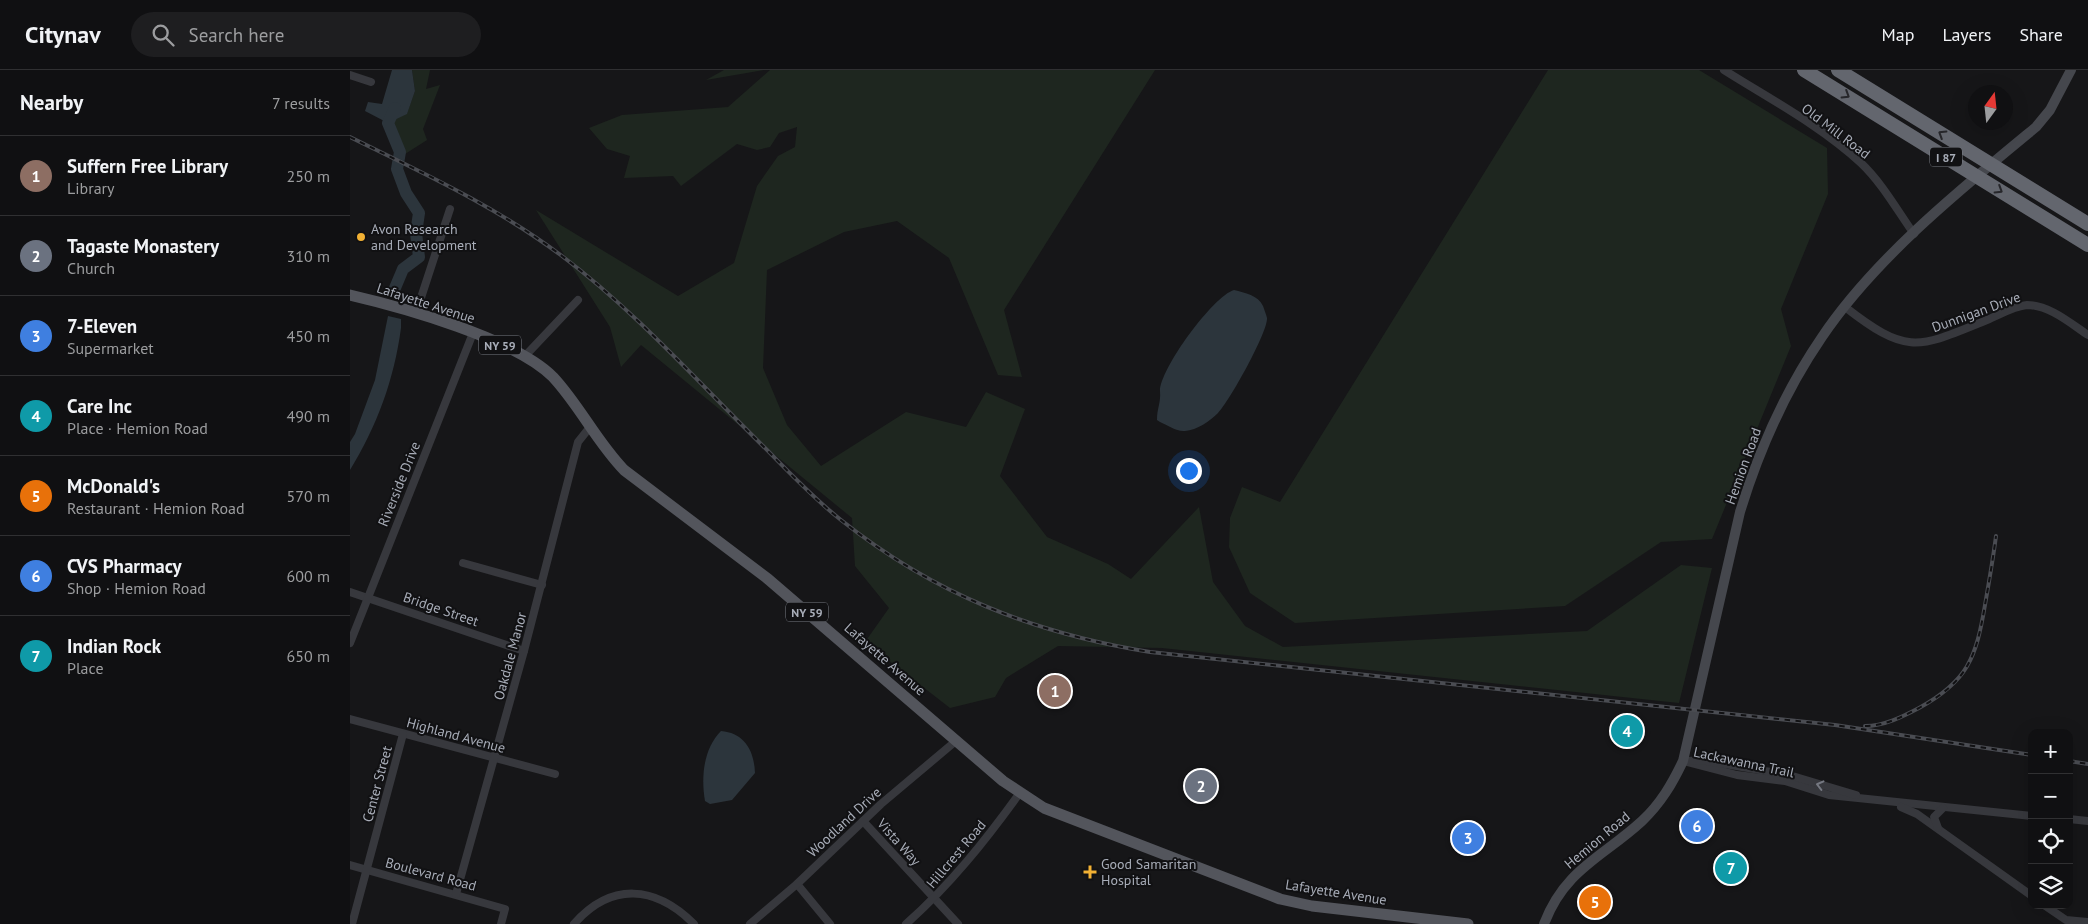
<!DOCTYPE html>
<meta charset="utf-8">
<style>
:root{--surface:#101012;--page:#1e1e20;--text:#f1f3f6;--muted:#9c9d9f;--line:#303032;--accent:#0f766e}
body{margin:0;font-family:"PT Sans",sans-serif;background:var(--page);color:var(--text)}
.controls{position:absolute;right:15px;bottom:15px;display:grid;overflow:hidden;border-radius:10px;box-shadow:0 5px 20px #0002}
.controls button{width:45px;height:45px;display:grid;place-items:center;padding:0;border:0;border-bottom:1px solid var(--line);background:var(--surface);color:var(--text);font:25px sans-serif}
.compass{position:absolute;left:1618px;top:15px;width:45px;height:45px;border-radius:50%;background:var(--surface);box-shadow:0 5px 20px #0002;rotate:15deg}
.you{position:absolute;left:838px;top:400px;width:18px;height:18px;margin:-12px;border:4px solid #fff;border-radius:50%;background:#1a73e8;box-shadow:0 0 0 8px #1a73e833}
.badge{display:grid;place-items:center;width:32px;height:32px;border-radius:50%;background:var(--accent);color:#fff;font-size:16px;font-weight:700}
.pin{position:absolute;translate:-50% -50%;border:2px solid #fff;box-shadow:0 1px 5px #0006}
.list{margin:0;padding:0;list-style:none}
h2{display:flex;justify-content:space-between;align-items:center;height:65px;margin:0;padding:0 20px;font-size:21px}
h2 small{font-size:16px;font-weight:400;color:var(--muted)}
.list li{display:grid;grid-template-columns:32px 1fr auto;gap:15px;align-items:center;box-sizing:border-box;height:80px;padding:0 20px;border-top:1px solid var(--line)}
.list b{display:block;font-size:19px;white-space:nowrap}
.list p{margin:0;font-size:16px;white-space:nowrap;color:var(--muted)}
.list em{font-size:16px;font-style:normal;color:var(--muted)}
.icon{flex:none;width:28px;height:28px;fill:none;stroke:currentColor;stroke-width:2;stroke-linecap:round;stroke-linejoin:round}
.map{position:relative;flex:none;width:1738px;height:854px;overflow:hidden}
header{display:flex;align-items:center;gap:30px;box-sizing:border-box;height:70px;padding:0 25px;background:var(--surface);border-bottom:1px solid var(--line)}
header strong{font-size:24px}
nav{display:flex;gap:28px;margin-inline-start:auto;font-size:18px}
.search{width:350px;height:45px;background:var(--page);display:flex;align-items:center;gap:12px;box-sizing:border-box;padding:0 18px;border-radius:28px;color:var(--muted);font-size:19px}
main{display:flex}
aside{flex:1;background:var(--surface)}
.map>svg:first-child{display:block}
.green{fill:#1e261f}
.water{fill:#2c353c}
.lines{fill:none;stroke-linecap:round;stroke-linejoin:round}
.river{stroke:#2c353c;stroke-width:12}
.street{stroke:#37383d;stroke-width:8}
.secondary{stroke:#45474d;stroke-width:10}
.primary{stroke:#53555c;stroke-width:11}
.highway{stroke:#63666e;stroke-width:14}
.rail-casing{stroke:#4a4c52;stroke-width:4}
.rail{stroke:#111113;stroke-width:2;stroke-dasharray:5.5;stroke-linecap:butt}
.oneway{stroke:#26262a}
.oneway2{stroke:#757881}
.poi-dot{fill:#f2b134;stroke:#111113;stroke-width:2}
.labels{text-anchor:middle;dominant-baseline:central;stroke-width:4;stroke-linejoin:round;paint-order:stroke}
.shield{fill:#111113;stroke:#7b7e86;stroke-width:1}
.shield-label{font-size:12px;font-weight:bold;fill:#a8adb8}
.street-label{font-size:14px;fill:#a8adb8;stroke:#111113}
.poi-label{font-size:14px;fill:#a8adb8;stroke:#111113;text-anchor:start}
</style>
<header>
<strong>Citynav</strong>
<div class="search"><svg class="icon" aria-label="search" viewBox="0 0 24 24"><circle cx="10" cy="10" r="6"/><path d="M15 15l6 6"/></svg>Search here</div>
<nav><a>Map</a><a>Layers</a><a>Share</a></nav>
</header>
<main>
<aside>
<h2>Nearby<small>7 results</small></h2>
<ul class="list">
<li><span class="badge" style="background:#8d6e63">1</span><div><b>Suffern Free Library</b><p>Library</p></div><em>250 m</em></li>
<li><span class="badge" style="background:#6b7280">2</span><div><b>Tagaste Monastery</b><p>Church</p></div><em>310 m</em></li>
<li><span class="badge" style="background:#3f7fe0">3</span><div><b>7-Eleven</b><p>Supermarket</p></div><em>450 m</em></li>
<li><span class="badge" style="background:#0f9aa8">4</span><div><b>Care Inc</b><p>Place · Hemion Road</p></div><em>490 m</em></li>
<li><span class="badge" style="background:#e8710a">5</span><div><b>McDonald's</b><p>Restaurant · Hemion Road</p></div><em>570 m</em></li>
<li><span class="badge" style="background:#3f7fe0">6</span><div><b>CVS Pharmacy</b><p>Shop · Hemion Road</p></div><em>600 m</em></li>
<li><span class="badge" style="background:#0f9aa8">7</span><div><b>Indian Rock</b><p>Place</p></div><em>650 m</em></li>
</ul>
</aside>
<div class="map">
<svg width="1738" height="854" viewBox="0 0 1738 854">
<rect width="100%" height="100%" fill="#161618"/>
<g class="green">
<polygon points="62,0 80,0 76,19 90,15 73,59 77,70 55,84 38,53 57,43 65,21"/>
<polygon points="374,0 414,0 356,10"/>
<polygon points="420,0 805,0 654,240 672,307 648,305 599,188 547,151 494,162 417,200 413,298 437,355 471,396 556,342 616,357 636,322 675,339 650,406 697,467 758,494 781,509 849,437 863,512 895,556 933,577 1237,561 1331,495 1362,498 1329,633 812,578 708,576 656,608 645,627 600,638 515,572 539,538 505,496 502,448 291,275 271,297 260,257 186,140 328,226 384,193 407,116 428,86 445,77 447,57 429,63 420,77 407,80 387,74 331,116 323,106 274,108 280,86 257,79 239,58 272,45 378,37"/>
<polygon points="1198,0 1349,0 1477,78 1478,124 1431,239 1441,276 1362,469 1311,472 1215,536 945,553 900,523 879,477 880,448 892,417 930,432"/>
</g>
<g class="water">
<polygon points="42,0 62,0 65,21 57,44 38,53 15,41 18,32 32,34"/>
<path d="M 884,220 C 895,223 908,225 913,236 C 914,239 916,244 917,248 C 918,262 879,332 868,343 C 860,351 847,360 835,361 C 827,362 817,355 810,352 L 807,350 C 807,338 811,333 810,321 C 810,299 863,226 884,220 Z"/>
<path d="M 38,246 L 51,249 L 51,258 C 44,310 27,356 0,400 L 0,372 L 5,364 L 25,310 Z"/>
<path d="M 371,661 C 394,663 404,680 405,703 L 382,730 L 360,734 L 355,731 C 351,708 353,679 371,661 Z"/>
</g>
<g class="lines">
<polyline class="river" points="45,38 38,53 50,82 47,99 56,123 69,143 66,163 69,187 53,199 45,218"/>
<g class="street">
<path d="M 1374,0 C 1420,29 1471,56 1511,93 C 1532,113 1547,140 1564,164"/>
<polyline points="0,5 21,12"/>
<path d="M 1495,237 C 1558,286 1568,278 1637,250 C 1649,245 1664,236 1677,235 C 1699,235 1720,253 1738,265"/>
<polyline points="66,243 100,139"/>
<polyline points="175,286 228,230"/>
<polyline points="113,493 192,515"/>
<polyline points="0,522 174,581"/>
<polyline points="0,573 123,263"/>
<polyline points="0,649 205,704"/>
<polyline points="1333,691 1387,705 1435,711 1479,725 1682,746"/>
<polyline points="1339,691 1351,690 1439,705 1506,725"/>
<polyline points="1551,737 1567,744 1682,826"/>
<polyline points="1719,749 1738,751"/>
<polyline points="513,751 608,854"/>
<polyline points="1588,758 1584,747 1593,738"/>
<polyline points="0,795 155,839 151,854"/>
<polyline points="447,814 480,854"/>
<polyline points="106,824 174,581 228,372 240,357"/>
<polyline points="1694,835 1716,850 1738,852"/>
<polyline points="2,854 53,664"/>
<path d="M 224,854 C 261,812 305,815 344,854"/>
<polyline points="400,854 447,814 531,734 607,670"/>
<path d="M 556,854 C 600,815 635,771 669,724"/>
</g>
<path class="secondary" d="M 1194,854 C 1215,799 1253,787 1292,751 C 1311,733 1322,714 1333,691 L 1390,442 C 1409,380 1435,321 1472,267 C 1525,188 1612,118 1686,57 L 1700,40 L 1721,0"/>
<path class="primary" d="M 0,225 C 52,237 166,269 203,307 C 230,336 246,371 274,400 L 418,509 L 653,711 L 694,738 L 930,829 L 962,836 L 1118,854"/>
<g class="highway">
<polyline points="1454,0 1738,175"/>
<polyline points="1488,0 1738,154"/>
</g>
<g class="rail-casing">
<g id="rail">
<path d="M 0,67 C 73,103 147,137 212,186 C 285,241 348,312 413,376 C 438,401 463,428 491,450 C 584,524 683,563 800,582 L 1485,655 L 1682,685"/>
<path d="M 1515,656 C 1534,656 1552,647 1569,638 C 1618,611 1626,588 1635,535 C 1639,512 1643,489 1646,466"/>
<polyline points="1719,691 1738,694"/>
</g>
</g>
<use href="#rail" class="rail"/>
</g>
<defs><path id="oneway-chevron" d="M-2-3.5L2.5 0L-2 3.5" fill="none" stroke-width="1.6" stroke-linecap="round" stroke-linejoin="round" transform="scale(1.25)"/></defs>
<g class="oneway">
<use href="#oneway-chevron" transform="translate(1496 25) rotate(32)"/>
<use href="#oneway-chevron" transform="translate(1592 64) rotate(-148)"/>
<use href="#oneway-chevron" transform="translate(1649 120) rotate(32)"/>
</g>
<use class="oneway2" href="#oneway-chevron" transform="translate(1470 715) rotate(-166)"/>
<g class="poi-dot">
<circle cx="11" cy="167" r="5"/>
<path d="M737.5 794.5h5v5h5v5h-5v5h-5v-5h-5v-5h5z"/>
</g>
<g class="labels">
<g class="shield">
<rect x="1580" y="77.5" width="32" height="19" rx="4"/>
<rect x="129" y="265.5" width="42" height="19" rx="4"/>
<rect x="436" y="532.5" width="42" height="19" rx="4"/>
</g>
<g class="shield-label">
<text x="1596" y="87">I 87</text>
<text x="150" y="275">NY 59</text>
<text x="457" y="542">NY 59</text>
</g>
<g class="street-label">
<text transform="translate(1486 61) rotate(37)">Old Mill Road</text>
<text transform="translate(76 233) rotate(18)">Lafayette Avenue</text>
<text transform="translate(1626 242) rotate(-20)">Dunnigan Drive</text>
<text transform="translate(1393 396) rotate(-70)">Hemion Road</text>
<text transform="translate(49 414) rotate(-68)">Riverside Drive</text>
<text transform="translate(91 539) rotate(19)">Bridge Street</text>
<text transform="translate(160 586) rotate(-75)">Oakdale Manor</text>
<text transform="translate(535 589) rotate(41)">Lafayette Avenue</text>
<text transform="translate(106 665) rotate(15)">Highland Avenue</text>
<text transform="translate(1394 692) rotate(12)">Lackawanna Trail</text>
<text transform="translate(27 714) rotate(-75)">Center Street</text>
<text transform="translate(494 752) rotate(-43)">Woodland Drive</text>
<text transform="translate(1247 770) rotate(-40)">Hemion Road</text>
<text transform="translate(549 772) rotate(48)">Vista Way</text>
<text transform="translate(606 784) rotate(-50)">Hillcrest Road</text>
<text transform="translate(81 804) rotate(15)">Boulevard Road</text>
<text transform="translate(986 822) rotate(9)">Lafayette Avenue</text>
</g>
<g class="poi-label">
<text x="21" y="159">Avon Research<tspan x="21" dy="16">and Development</tspan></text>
<text x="751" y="794">Good Samaritan<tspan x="751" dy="16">Hospital</tspan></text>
</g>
</g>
</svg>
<div class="controls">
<button>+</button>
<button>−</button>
<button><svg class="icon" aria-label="locate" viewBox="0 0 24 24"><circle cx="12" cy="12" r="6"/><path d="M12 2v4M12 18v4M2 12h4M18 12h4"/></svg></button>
<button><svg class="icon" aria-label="layers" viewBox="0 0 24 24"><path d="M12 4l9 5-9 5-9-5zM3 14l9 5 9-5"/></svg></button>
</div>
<svg class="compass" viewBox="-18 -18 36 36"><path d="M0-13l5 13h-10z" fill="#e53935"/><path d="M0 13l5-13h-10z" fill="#9c9d9f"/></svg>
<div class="you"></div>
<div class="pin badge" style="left:705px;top:621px;background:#8d6e63">1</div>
<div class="pin badge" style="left:851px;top:716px;background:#6b7280">2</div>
<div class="pin badge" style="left:1118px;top:768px;background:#3f7fe0">3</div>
<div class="pin badge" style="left:1277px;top:661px;background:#0f9aa8">4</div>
<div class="pin badge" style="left:1245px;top:832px;background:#e8710a">5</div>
<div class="pin badge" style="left:1347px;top:756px;background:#3f7fe0">6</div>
<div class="pin badge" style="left:1381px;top:798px;background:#0f9aa8">7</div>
</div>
</main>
